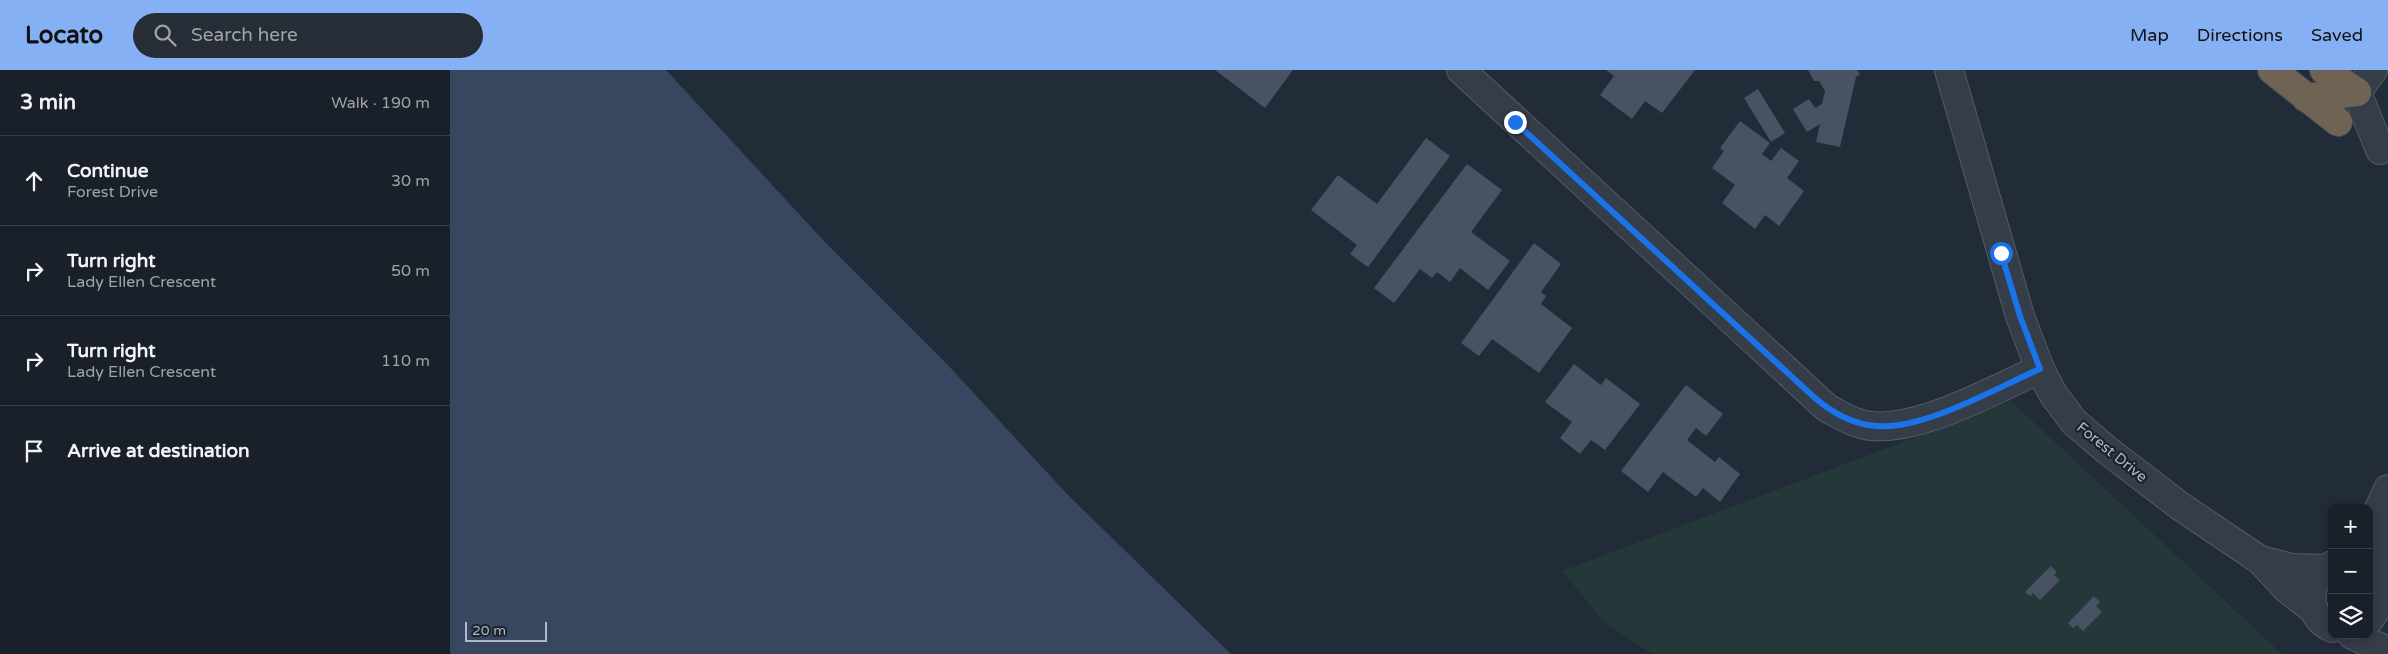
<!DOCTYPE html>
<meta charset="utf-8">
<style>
:root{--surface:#1a202a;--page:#272d36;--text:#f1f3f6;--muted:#9fa3a8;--line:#383e47;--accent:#86b0f4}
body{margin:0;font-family:"Varela Round",sans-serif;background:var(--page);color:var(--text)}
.controls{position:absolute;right:15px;bottom:15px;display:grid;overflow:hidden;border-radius:10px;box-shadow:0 2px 8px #0003}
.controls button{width:45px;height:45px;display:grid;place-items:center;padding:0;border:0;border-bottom:1px solid var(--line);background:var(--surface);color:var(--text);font:25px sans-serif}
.scale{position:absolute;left:15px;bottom:12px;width:82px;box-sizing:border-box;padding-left:5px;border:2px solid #b0b8c5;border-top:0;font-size:14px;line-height:18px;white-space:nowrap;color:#b0b8c5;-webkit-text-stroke:4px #1b222d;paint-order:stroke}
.stop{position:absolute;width:15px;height:15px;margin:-11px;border:4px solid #1a73e8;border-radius:50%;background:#fff}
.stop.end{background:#1a73e8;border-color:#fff;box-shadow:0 1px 5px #0008}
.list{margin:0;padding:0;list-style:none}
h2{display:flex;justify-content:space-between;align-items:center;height:65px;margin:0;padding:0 20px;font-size:21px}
h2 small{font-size:16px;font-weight:400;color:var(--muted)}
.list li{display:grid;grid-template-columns:32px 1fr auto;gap:15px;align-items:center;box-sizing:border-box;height:90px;padding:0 20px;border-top:1px solid var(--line)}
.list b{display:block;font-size:19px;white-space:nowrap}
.list p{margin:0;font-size:16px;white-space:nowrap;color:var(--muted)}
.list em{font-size:16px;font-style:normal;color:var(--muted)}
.icon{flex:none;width:28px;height:28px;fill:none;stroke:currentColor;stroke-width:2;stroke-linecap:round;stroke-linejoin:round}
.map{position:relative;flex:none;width:1938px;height:584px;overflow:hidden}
header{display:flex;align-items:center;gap:30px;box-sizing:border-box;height:70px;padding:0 25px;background:var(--accent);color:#111}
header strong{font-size:24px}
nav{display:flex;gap:28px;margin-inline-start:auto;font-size:18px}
.search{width:350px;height:45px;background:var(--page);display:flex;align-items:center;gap:12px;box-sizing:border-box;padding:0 18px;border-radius:28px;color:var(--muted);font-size:19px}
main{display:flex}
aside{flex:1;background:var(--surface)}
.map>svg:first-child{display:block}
.green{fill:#243739}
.water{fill:#36475f}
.building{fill:#485262}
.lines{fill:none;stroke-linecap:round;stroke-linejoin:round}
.minor-casing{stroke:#535b66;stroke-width:30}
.highway-casing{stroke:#404853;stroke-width:30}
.minor{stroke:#353d49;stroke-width:28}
.highway{stroke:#6f6453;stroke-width:28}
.route{stroke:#1a73e8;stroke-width:6}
.labels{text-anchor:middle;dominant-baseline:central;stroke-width:4.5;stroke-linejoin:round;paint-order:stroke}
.street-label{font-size:15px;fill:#b0b8c5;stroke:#1b222d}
</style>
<header>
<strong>Locato</strong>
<div class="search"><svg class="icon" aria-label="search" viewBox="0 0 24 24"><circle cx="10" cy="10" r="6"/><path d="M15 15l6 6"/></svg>Search here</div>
<nav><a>Map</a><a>Directions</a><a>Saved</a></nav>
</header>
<main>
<aside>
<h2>3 min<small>Walk · 190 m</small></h2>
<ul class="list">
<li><svg class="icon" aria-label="ahead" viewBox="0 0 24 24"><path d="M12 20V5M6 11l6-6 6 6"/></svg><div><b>Continue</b><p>Forest Drive</p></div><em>30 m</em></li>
<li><svg class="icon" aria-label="right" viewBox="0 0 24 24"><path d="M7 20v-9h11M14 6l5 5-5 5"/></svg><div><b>Turn right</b><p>Lady Ellen Crescent</p></div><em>50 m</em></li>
<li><svg class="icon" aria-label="right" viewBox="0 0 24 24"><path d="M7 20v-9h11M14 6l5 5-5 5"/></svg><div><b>Turn right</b><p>Lady Ellen Crescent</p></div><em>110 m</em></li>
<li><svg class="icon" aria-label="arrive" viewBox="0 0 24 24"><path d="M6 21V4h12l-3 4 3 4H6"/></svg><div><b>Arrive at destination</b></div></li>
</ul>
</aside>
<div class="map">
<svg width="1938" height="584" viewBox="0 0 1938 584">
<rect width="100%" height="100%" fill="#222b38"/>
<polygon class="green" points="1561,331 1832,584 1202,584 1153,551 1112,501"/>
<polygon class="water" points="0,0 216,0 373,170 496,293 617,424 781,584 0,584"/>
<g class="building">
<polygon points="765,0 843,0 815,38"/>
<polygon points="1156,0 1245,0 1212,43 1195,31 1182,49 1150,25 1164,6"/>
<polygon points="1358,0 1407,0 1410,4 1406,7 1390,77 1366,72 1370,54 1357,62 1343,39 1359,29 1365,38 1372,34 1375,21 1369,11 1364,11"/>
<polygon points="1308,19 1335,63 1321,72 1294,28"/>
<polygon points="1290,51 1320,73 1312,84 1321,91 1331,78 1349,91 1337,108 1354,121 1329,156 1315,145 1305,159 1272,133 1285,115 1262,98 1274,81 1270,78"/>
<polygon points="976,68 1000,86 918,197 900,184 907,175 861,140 888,105 927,134"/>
<polygon points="1017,94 1052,120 1021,162 1060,191 1038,220 1010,198 1000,212 987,202 982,208 970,199 944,233 924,218"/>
<polygon points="1084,173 1111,194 1091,222 1096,226 1091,234 1122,258 1089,303 1042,269 1029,286 1011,273"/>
<polygon points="1124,294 1151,315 1156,308 1190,334 1155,380 1141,370 1130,384 1110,368 1122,352 1095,332"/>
<polygon points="1236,315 1273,344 1256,366 1246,358 1237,370 1265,392 1269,387 1290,404 1270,432 1253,418 1246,427 1213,402 1198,422 1171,401"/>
<polygon points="1601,496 1607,502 1604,505 1610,510 1590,530 1583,523 1580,526 1575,522"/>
<polygon points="1644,526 1650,532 1646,536 1652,542 1633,561 1627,555 1623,558 1618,553"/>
</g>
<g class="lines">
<g class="minor-casing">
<g id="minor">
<path d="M 1011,0 L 1377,338 C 1387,343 1397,350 1408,353 C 1456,370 1545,319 1590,299"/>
<polyline points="1499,0 1570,246 1590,299 1603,324 1624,352 1658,381 1730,436 1810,490 1837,519 1863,539"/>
<polyline points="1907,22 1930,80"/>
<polyline points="1907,22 1923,0"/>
<polyline points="1919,452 1928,441 1938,419"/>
<polyline points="1810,490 1842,498 1875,499"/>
<path d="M 1882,495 C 1855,509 1854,545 1882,558"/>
<path d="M 1919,503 C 1931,518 1931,536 1919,550"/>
<polyline points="1924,511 1928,441"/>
<polyline points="1902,565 1938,581"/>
</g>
</g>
<g class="highway-casing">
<g id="highway">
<polyline points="1822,0 1888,52"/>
<polyline points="1874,0 1907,22"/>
<polyline points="1856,28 1907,22"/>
</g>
</g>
<use href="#minor" class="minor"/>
<use href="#highway" class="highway"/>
</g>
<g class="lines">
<path class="route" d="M 1065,52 L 1365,328 C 1382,343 1405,355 1427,356 C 1474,360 1546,318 1590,299 L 1570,246 L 1551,183"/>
</g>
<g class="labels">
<g class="street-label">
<text transform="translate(1662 382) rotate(39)">Forest Drive</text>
</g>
</g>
</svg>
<div class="controls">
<button>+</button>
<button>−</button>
<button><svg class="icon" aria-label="layers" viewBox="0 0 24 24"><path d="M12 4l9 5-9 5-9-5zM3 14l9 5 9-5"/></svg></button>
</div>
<div class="scale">20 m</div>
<div class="stop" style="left:1551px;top:183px"></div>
<div class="stop end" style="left:1065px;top:52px"></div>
</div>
</main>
